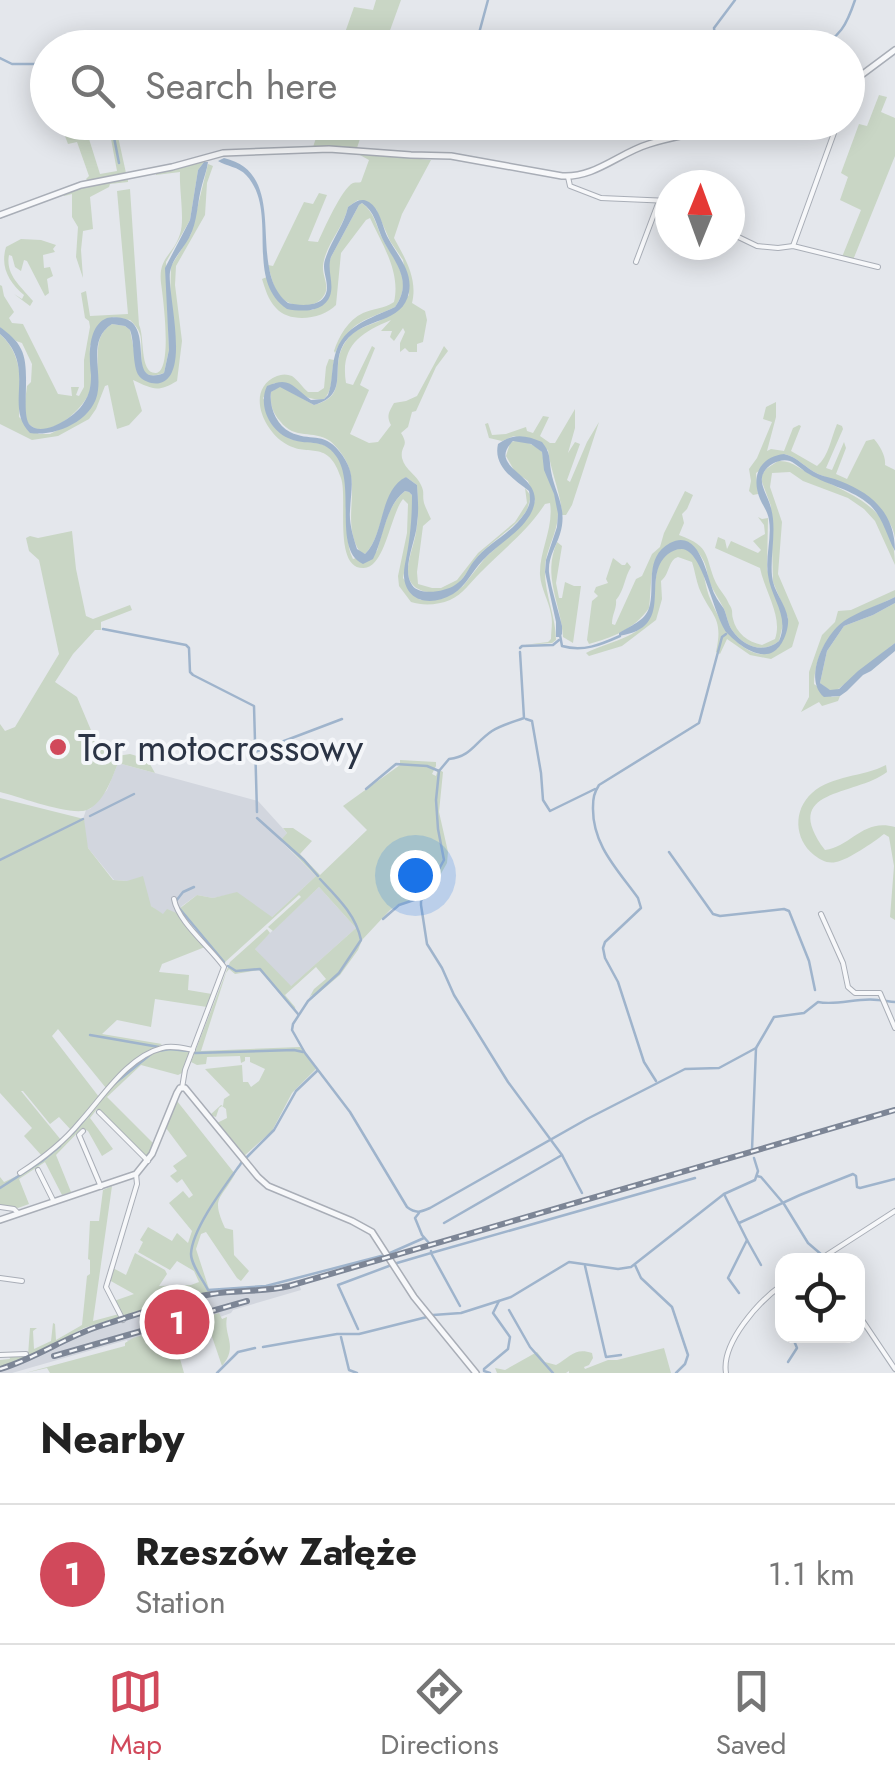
<!DOCTYPE html>
<meta charset="utf-8">
<style>
:root{--surface:#fff;--page:#f2f2f2;--text:#222;--muted:#767676;--line:#e0e0e0;--accent:#d1495b}
body{margin:0;font-family:Jost,sans-serif;background:var(--page);color:var(--text)}
.controls{position:absolute;right:30px;bottom:30px;display:grid;overflow:hidden;border-radius:20px;box-shadow:0 5px 25px #0003}
.controls button{width:90px;height:90px;display:grid;place-items:center;padding:0;border:0;border-bottom:2px solid var(--line);background:var(--surface);color:var(--text);font:50px sans-serif}
.compass{position:absolute;left:655px;top:170px;width:90px;height:90px;border-radius:50%;background:var(--surface);box-shadow:0 5px 25px #0003;rotate:1deg}
.you{position:absolute;left:415px;top:875px;width:35px;height:35px;margin:-25px;border:8px solid #fff;border-radius:50%;background:#1a73e8;box-shadow:0 0 0 15px #1a73e833}
.badge{display:grid;place-items:center;width:65px;height:65px;border-radius:50%;background:var(--accent);color:#fff;font-size:32px;font-weight:700}
.pin{position:absolute;translate:-50% -50%;border:5px solid #fff;box-shadow:0 2px 10px #0006}
.list{margin:0;padding:0;list-style:none}
h2{display:flex;justify-content:space-between;align-items:center;height:130px;margin:0;padding:0 40px;font-size:42px}
h2 small{font-size:32px;font-weight:400;color:var(--muted)}
.list li{display:grid;grid-template-columns:65px 1fr auto;gap:30px;align-items:center;box-sizing:border-box;height:140px;padding:0 40px;border-top:2px solid var(--line)}
.list b{display:block;font-size:38px;white-space:nowrap}
.list p{margin:0;font-size:32px;white-space:nowrap;color:var(--muted)}
.list em{font-size:32px;font-style:normal;color:var(--muted)}
.icon{flex:none;width:55px;height:55px;fill:none;stroke:currentColor;stroke-width:2;stroke-linecap:round;stroke-linejoin:round}
.map{position:relative;flex:none;width:895px;height:1373px;overflow:hidden}
.search{position:absolute;background:var(--surface);box-shadow:0 5px 25px #0003;left:30px;right:30px;top:30px;height:110px;display:flex;align-items:center;gap:25px;box-sizing:border-box;padding:0 35px;border-radius:55px;color:var(--muted);font-size:38px}
.sheet{height:270px;background:var(--surface)}
nav{display:flex;justify-content:space-around;align-items:center;box-sizing:border-box;height:140px;border-top:2px solid var(--line);background:var(--surface);font-size:28px;color:var(--muted)}
nav a{display:grid;justify-items:center;gap:5px}
nav .on{color:var(--accent)}
.map>svg:first-child{display:block}
.built{fill:#d2d6de}
.green{fill:#c9d6c5}
.water{fill:#9fb4cc}
.lines{fill:none;stroke-linecap:round;stroke-linejoin:round}
.stream{stroke:#9fb4cc;stroke-width:2.5}
.minor-casing{stroke:#a9aeb7;stroke-width:6}
.tertiary-casing{stroke:#a9aeb7;stroke-width:8}
.minor{stroke:#f7f8fa;stroke-width:4}
.tertiary{stroke:#f7f8fa;stroke-width:5}
.rail-casing{stroke:#7d8696;stroke-width:6}
.rail{stroke:#f4f6f9;stroke-width:2.5;stroke-dasharray:8;stroke-linecap:butt}
.poi-dot{fill:#d1495b;stroke:#f4f6f9;stroke-width:4}
.labels{text-anchor:middle;dominant-baseline:central;stroke-width:8;stroke-linejoin:round;paint-order:stroke}
.poi-label{font-size:38px;fill:#2b3445;stroke:#f4f6f9;text-anchor:start}
</style>
<div class="map">
<svg width="895" height="1373" viewBox="0 0 895 1373">
<rect width="100%" height="100%" fill="#e4e7ec"/>
<g class="built">
<polygon points="118,763 258,801 287,833 281,841 316,876 271,918 237,893 213,898 197,895 182,906 178,911 178,915 163,915 151,906 127,881 114,880 88,848 85,840 83,819 86,810 90,809 107,790"/>
<polygon points="319,887 356,928 290,987 254,948"/>
<polygon points="298,1280 301,1290 233,1310 231,1313 220,1317 129,1344 127,1340 12,1373 0,1373 0,1367 31,1356 93,1325 201,1294 273,1286"/>
</g>
<g class="green">
<polygon points="376,0 401,0 384,47 340,47 354,7 373,10"/>
<polygon points="879,95 887,97 881,112 895,118 895,156 853,260 842,257 861,210 840,200 848,177 841,173 859,124 867,126"/>
<polygon points="60,123 84,123 100,174 117,171 108,123 115,123 126,173 88,181 86,179 89,176 77,142 68,144"/>
<polygon points="321,123 365,123 357,148 313,147"/>
<path d="M 359,153 L 431,160 L 402,214 L 394,238 C 405,258 418,279 412,303 L 425,311 L 427,320 L 423,342 L 417,344 L 417,352 L 409,352 L 405,348 L 400,352 L 400,343 L 405,332 L 403,328 L 394,341 L 390,337 L 392,331 L 381,331 L 391,320 C 360,333 340,346 346,383 L 353,385 L 372,346 L 375,348 L 360,385 L 369,390 L 350,434 L 369,443 L 378,442 L 391,425 C 386,416 389,412 394,403 L 406,401 L 417,396 L 444,346 L 448,351 L 436,367 L 416,411 L 412,412 L 408,427 L 401,433 C 410,447 400,445 402,458 C 405,470 417,475 421,485 C 425,493 422,494 424,503 C 425,506 429,515 431,519 L 423,526 L 417,572 L 418,584 L 432,588 L 441,588 L 457,580 L 478,553 L 515,522 L 527,503 L 525,488 L 531,496 L 527,510 L 522,517 C 507,534 483,546 471,566 C 465,575 460,584 450,589 C 433,596 408,593 408,571 C 408,558 414,545 416,532 C 419,516 418,501 417,485 L 406,477 C 379,495 385,534 365,554 L 360,552 C 339,520 365,484 341,453 C 340,451 332,442 330,441 C 313,429 295,441 280,421 C 272,412 270,404 271,392 L 280,386 L 314,405 C 349,396 331,372 342,348 C 354,324 370,328 386,317 C 394,311 402,302 409,295 L 403,260 L 390,241 L 376,209 L 358,200 L 348,207 C 344,227 325,245 323,266 C 322,277 331,287 323,297 C 313,310 290,308 280,296 C 273,288 271,275 268,265 L 273,266 L 304,202 L 313,204 L 319,193 L 327,195 L 308,241 L 318,242 C 324,229 342,188 353,183 C 356,182 359,183 361,182 L 369,160 L 358,154 Z"/>
<path d="M 202,161 L 204,162 L 198,170 L 190,220 L 166,262 L 169,350 L 164,373 C 132,385 145,350 140,334 C 138,328 134,324 130,320 L 113,317 L 90,346 C 89,359 93,374 91,387 C 88,406 49,442 30,425 C 21,417 26,397 27,386 L 31,382 L 32,364 L 22,343 L 16,341 L 0,327 L 0,285 L 2,286 L 4,296 L 14,312 L 9,318 L 12,323 L 23,324 L 58,394 L 72,396 L 71,387 L 79,387 L 76,395 L 79,396 L 84,387 L 84,360 L 90,327 L 89,321 L 85,318 L 81,293 L 86,291 L 90,316 L 128,314 L 117,191 L 130,189 L 139,325 C 145,336 139,374 156,373 C 173,371 163,297 161,283 C 158,257 173,256 180,234 C 185,220 179,189 180,172 L 156,175 L 156,172 Z"/>
<path d="M 208,164 L 213,166 L 207,183 L 205,215 L 176,266 L 175,285 L 182,341 L 177,381 C 157,393 153,389 133,380 L 142,411 L 129,425 L 117,429 L 108,385 L 105,386 L 96,409 L 89,419 L 58,436 L 32,440 L 0,424 L 0,334 C 25,357 20,386 19,417 L 39,434 L 50,434 L 81,418 C 86,405 92,392 96,378 C 101,359 91,337 112,324 L 125,326 L 130,330 L 139,376 L 168,378 L 171,266 L 191,234 Z"/>
<polygon points="128,178 128,182 110,184 109,187 90,197 93,229 83,231 81,250 83,278 76,257 78,227 72,217 72,194 64,196 63,193 97,184"/>
<path d="M 362,203 C 374,212 376,225 382,238 C 395,262 414,280 395,307 C 365,321 351,320 335,353 L 334,351 C 339,336 348,320 363,313 C 374,308 384,309 394,302 C 401,272 382,244 370,218 L 366,220 L 341,253 L 336,305 C 323,319 290,324 276,308 C 268,300 265,288 262,279 L 267,277 C 274,303 286,311 313,310 L 331,292 L 328,266 L 331,257 L 359,205 Z"/>
<path d="M 21,239 L 41,240 L 56,245 L 53,249 L 55,252 L 43,255 L 44,268 L 50,267 L 53,276 L 47,279 L 49,293 L 45,296 L 27,261 L 24,260 L 21,271 L 15,267 L 12,256 L 9,255 C 5,275 22,287 33,301 L 30,306 L 14,294 L 22,299 L 24,295 C 9,282 0,267 6,247 Z"/>
<path d="M 329,359 L 334,360 C 331,373 334,389 324,399 C 310,402 289,389 274,383 L 263,398 L 290,439 C 300,442 311,441 321,444 C 362,458 337,528 353,559 L 377,551 C 383,531 388,504 405,491 L 409,492 L 412,495 L 412,532 L 403,578 L 420,600 L 439,599 L 450,595 L 463,586 L 485,558 L 519,527 L 535,501 L 528,481 L 515,472 L 506,456 L 510,443 C 519,437 534,444 542,452 C 545,474 558,495 558,514 C 558,533 545,550 545,569 C 544,593 556,616 556,640 L 552,643 L 524,645 L 548,642 L 551,639 C 551,631 553,622 551,614 C 549,601 541,589 540,575 C 539,551 554,528 550,503 L 545,504 C 526,533 503,549 480,573 C 470,583 463,594 450,600 C 438,605 423,606 411,602 L 399,586 L 398,576 L 407,533 L 408,504 L 403,499 C 390,515 385,569 363,568 C 333,568 348,498 341,478 C 328,438 309,458 286,444 C 263,431 245,389 277,376 C 282,374 287,374 292,376 C 298,380 303,388 308,392 L 318,392 L 324,388 L 326,367 Z"/>
<path d="M 776,402 L 776,417 L 767,451 L 771,449 L 784,451 L 793,428 L 799,425 L 801,426 L 791,451 L 817,466 C 829,456 831,438 837,424 L 842,426 L 843,429 L 826,468 L 832,470 L 844,442 L 846,448 L 836,474 L 847,479 L 866,441 L 874,439 C 880,446 886,456 885,465 L 895,470 L 895,538 C 893,526 888,520 880,511 C 858,485 847,486 818,474 C 805,468 798,457 784,454 L 756,473 L 758,494 L 753,495 L 749,491 L 751,481 L 749,469 L 757,458 L 772,422 L 763,419 L 766,407 Z"/>
<path d="M 575,409 L 575,428 L 568,453 L 575,442 L 580,444 L 567,480 L 570,482 L 587,442 L 599,422 L 572,505 L 566,515 L 562,515 C 561,493 551,473 548,450 L 514,436 L 502,441 L 489,438 L 485,424 L 488,423 L 492,435 L 506,434 L 526,427 L 527,431 L 533,433 L 543,416 L 549,417 L 540,436 L 550,443 L 555,443 Z"/>
<path d="M 778,461 C 793,460 800,470 814,476 C 857,497 895,509 895,565 L 875,521 L 864,509 L 848,498 L 803,481 L 790,472 L 772,473 L 770,487 L 782,522 L 778,574 L 799,623 L 792,647 L 771,659 L 750,655 L 727,639 L 720,654 L 716,652 C 724,616 711,617 699,588 C 696,580 695,571 692,562 L 678,557 C 668,560 670,574 661,581 L 662,599 L 656,620 L 622,646 L 589,656 L 586,653 C 606,642 641,638 651,615 C 660,595 647,554 678,549 C 684,548 688,549 693,553 C 704,564 704,582 709,596 C 718,617 729,640 750,651 C 760,656 769,655 778,648 L 788,618 L 773,582 L 771,506 L 762,482 L 762,475 L 766,469 Z"/>
<path d="M 685,491 L 693,495 L 687,509 L 682,514 L 684,523 L 679,535 C 712,547 704,556 716,583 C 720,591 726,596 729,604 C 734,612 731,611 733,619 C 736,633 748,642 762,645 L 775,639 C 783,617 765,592 760,568 L 715,548 L 718,537 L 725,540 L 727,549 L 731,541 L 758,553 L 761,550 L 753,541 L 765,534 L 764,525 L 758,517 L 762,519 L 768,518 L 767,569 L 784,620 L 779,641 C 763,654 744,647 732,630 C 728,624 727,616 724,609 C 719,599 713,591 709,581 C 707,573 707,566 702,558 C 690,536 665,537 655,561 C 650,575 651,594 649,608 C 635,629 611,638 589,644 L 587,640 L 592,601 L 598,596 L 594,592 L 596,587 L 608,583 L 606,579 L 613,558 L 622,565 L 625,565 L 627,562 L 631,567 C 624,578 625,589 616,600 C 617,609 612,614 612,624 L 615,625 L 636,579 L 642,576 L 652,554 L 660,547 L 664,533 Z"/>
<path d="M 72,531 L 76,569 L 86,616 L 93,619 L 130,605 L 132,610 L 101,622 L 101,630 L 95,630 L 73,654 L 55,682 L 77,697 L 96,742 L 111,757 L 130,754 L 147,759 L 155,773 L 118,763 C 112,778 104,803 87,810 C 70,816 20,797 0,792 L 0,724 L 5,731 L 15,727 L 59,654 L 39,560 L 29,551 L 26,538 L 30,536 L 38,538 Z"/>
<path d="M 557,542 L 562,546 L 556,583 L 559,598 L 562,598 L 565,582 L 574,586 L 581,586 L 573,643 L 563,637 C 561,602 542,577 557,542 Z"/>
<path d="M 895,590 L 895,597 C 851,618 818,628 814,684 L 832,697 L 840,696 L 838,701 L 822,706 L 819,702 L 801,712 L 809,697 L 809,672 L 822,635 L 835,622 L 838,611 L 851,610 Z"/>
<path d="M 895,603 L 895,643 C 887,649 839,690 835,691 C 828,691 824,686 820,683 L 827,651 L 844,626 L 873,615 Z"/>
<polygon points="400,760 436,762 436,766 432,774 436,776 438,769 443,772 439,812 448,852 447,863 428,897 424,900 419,898 399,904 390,910 362,940 358,950 340,975 314,997 312,995 309,998 314,989 326,979 316,967 285,995 295,1007 296,1012 259,970 235,974 229,969 226,973 201,1051 300,1047 316,1069 292,1093 272,1131 244,1156 217,1123 227,1118 226,1109 222,1106 219,1108 216,1117 210,1115 221,1105 223,1106 224,1099 230,1095 205,1069 242,1065 243,1082 248,1082 251,1087 259,1081 265,1069 250,1062 250,1057 245,1057 245,1061 241,1063 240,1056 207,1057 206,1064 197,1065 191,1062 230,962 267,929 270,933 255,949 291,986 356,928 319,887 273,931 268,927 301,897 299,895 224,963 179,909 197,895 213,898 237,892 272,917 316,876 281,840 287,833 283,828 293,828 312,841 300,854 320,875 367,830 343,806 400,765"/>
<path d="M 886,765 L 887,772 C 854,797 779,788 825,850 C 852,846 863,818 895,827 L 895,920 L 890,917 L 894,866 L 889,837 L 884,834 C 874,842 848,860 836,862 C 827,864 821,860 814,855 C 794,839 793,810 812,793 C 832,775 863,777 886,765 Z"/>
<polygon points="0,798 84,819 88,848 113,880 127,881 143,876 151,906 163,914 167,909 179,914 205,947 162,964 159,972 189,975 188,990 212,994 207,1007 155,999 151,1027 117,1020 102,1034 162,1044 138,1058 106,1088 58,1029 52,1036 99,1097 71,1130 59,1117 50,1124 23,1091 21,1091 61,1140 42,1156 24,1136 32,1128 0,1093"/>
<path d="M 167,1048 L 189,1050 L 190,1053 L 182,1073 L 178,1075 L 141,1065 L 107,1097 L 154,1144 L 147,1158 L 97,1109 L 90,1118 L 113,1149 L 102,1156 L 88,1131 L 82,1128 L 56,1155 L 71,1192 L 62,1195 L 45,1162 L 19,1179 L 29,1204 L 18,1208 L 0,1205 L 0,1177 L 4,1182 C 20,1175 38,1165 51,1153 C 88,1118 116,1064 167,1048 Z"/>
<path d="M 177,1101 L 235,1174 C 220,1201 211,1197 225,1228 L 233,1230 L 234,1255 L 249,1271 L 241,1281 L 237,1278 L 206,1232 L 201,1234 L 196,1249 L 210,1292 L 122,1316 L 114,1301 L 134,1294 L 109,1280 L 113,1268 L 126,1275 L 135,1253 L 165,1270 L 167,1274 L 159,1286 L 191,1285 L 199,1282 L 194,1271 L 177,1261 L 170,1270 L 138,1252 L 143,1242 L 140,1240 L 148,1227 L 172,1241 L 177,1233 L 188,1243 L 192,1231 L 169,1203 L 183,1191 L 189,1198 L 193,1195 L 182,1179 L 177,1183 L 170,1176 L 177,1171 L 173,1166 L 187,1156 L 166,1128 Z"/>
<polygon points="112,1186 93,1321 119,1314 120,1317 84,1328 31,1356 0,1367 0,1360 10,1359 9,1356 28,1355 30,1328 37,1328 33,1331 34,1349 51,1341 53,1323 55,1324 56,1340 82,1325 87,1276 90,1274 90,1260 88,1259 90,1221 99,1221 103,1190"/>
<path d="M 219,1313 L 222,1319 L 227,1317 C 223,1336 239,1346 222,1366 L 208,1325 L 179,1331 L 181,1337 L 175,1341 L 184,1373 L 50,1373 L 47,1368 L 25,1373 L 125,1346 L 125,1343 L 133,1338 Z"/>
<path d="M 664,1348 L 671,1373 L 569,1373 L 569,1371 L 566,1373 L 497,1373 L 495,1368 L 505,1370 L 537,1352 L 545,1362 L 556,1365 C 570,1357 575,1347 592,1353 L 593,1358 L 589,1365 L 584,1367 L 585,1369 L 608,1360 L 617,1360 Z"/>
</g>
<g class="water">
<path d="M 224,158 C 293,174 244,269 288,303 C 301,306 326,308 327,288 C 327,276 321,269 326,257 C 332,239 344,225 348,207 C 355,202 361,197 369,202 C 380,209 382,225 387,236 C 396,254 413,270 409,292 C 403,325 364,316 345,342 C 328,367 352,394 314,405 L 280,387 L 271,392 C 269,406 276,425 290,432 C 310,442 323,431 339,451 C 357,473 351,486 350,511 C 349,523 353,537 357,549 L 365,554 C 385,535 379,490 406,477 L 417,485 C 418,498 419,511 417,524 C 416,541 401,569 412,585 C 419,596 445,592 455,585 C 465,579 467,570 474,561 C 488,543 512,533 525,513 C 530,505 531,500 529,491 C 513,479 493,466 498,444 C 513,433 526,435 542,442 C 551,453 549,459 551,471 C 555,494 568,508 560,534 C 556,547 548,557 549,572 C 551,589 558,609 562,626 L 562,634 L 560,637 L 556,637 L 556,622 L 545,572 L 546,560 L 557,527 L 558,514 L 554,494 L 544,470 L 542,452 L 531,444 L 513,441 C 484,470 549,474 532,511 C 523,531 498,544 483,560 C 472,571 467,585 453,594 C 426,610 398,598 405,564 C 410,540 412,520 412,495 L 409,492 L 405,491 C 385,506 384,538 373,559 L 363,564 C 332,550 357,485 336,456 C 322,436 306,447 288,438 C 269,429 258,405 267,386 C 291,376 292,387 311,400 L 324,399 L 328,395 C 333,382 331,369 335,355 C 343,325 370,319 395,307 C 414,280 394,262 382,238 C 376,224 375,212 362,203 L 359,205 L 331,257 C 327,269 333,280 331,292 C 327,313 302,312 287,309 C 243,279 280,211 246,175 C 239,167 226,166 218,161 Z"/>
<path d="M 204,162 L 208,162 C 207,170 204,177 202,185 C 197,202 198,221 189,238 C 183,249 172,259 170,272 C 167,293 191,375 160,383 C 153,385 143,381 139,376 C 132,366 135,343 130,330 L 125,326 L 112,324 C 88,339 101,368 98,390 C 95,420 56,437 30,433 C 3,406 38,368 0,334 L 0,327 C 8,333 17,340 21,349 C 32,369 20,415 30,425 C 43,438 76,416 83,404 C 90,394 91,386 91,375 C 89,358 87,326 107,318 C 110,317 119,317 122,318 C 157,324 124,389 164,373 L 169,350 L 165,268 L 190,220 L 198,170 Z"/>
<path d="M 784,454 C 798,457 805,468 818,474 C 825,477 833,478 840,481 C 874,494 895,515 895,551 C 886,535 884,519 870,505 C 852,489 829,486 809,474 C 803,471 797,464 790,461 C 781,458 768,464 764,472 C 757,483 769,497 771,508 C 777,530 770,554 772,576 C 773,591 786,604 788,619 C 789,629 783,647 773,652 C 767,656 757,654 751,651 C 743,648 733,639 727,633 C 713,615 703,550 682,549 C 676,549 672,551 668,554 C 639,578 678,627 619,636 L 619,633 C 630,626 645,621 649,608 C 656,588 643,558 670,543 C 701,527 707,580 715,595 C 717,600 721,604 724,609 C 727,616 728,624 732,630 C 744,647 763,654 779,641 C 790,616 771,599 768,575 C 765,557 772,538 769,520 C 768,512 763,506 760,499 C 751,477 759,457 784,454 Z"/>
<path d="M 895,597 L 895,603 L 873,615 L 844,626 L 827,651 L 820,683 L 830,690 L 839,689 L 858,671 L 895,643 L 895,651 L 871,671 L 863,675 L 847,691 L 840,696 L 824,697 C 803,679 824,635 844,621 C 859,611 879,605 895,597 Z"/>
</g>
<g class="lines">
<g class="stream">
<polyline points="475,48 488,0"/>
<polyline points="716,48 714,28 735,0"/>
<path d="M 815,48 C 840,39 847,24 855,0"/>
<polyline points="0,58 12,64 48,64"/>
<polyline points="111,122 119,163"/>
<polyline points="103,629 186,645 189,648 190,672 193,675 254,706 257,812"/>
<path d="M 560,635 L 562,646 C 583,652 600,645 620,636"/>
<polyline points="520,648 522,646 553,645 559,640"/>
<polyline points="526,719 532,721 541,773 543,800 550,811 595,789"/>
<polyline points="255,752 342,719"/>
<polyline points="366,789 396,764 427,766 439,771"/>
<polyline points="90,816 134,794"/>
<polyline points="257,818 304,860 318,876"/>
<polyline points="669,852 713,914 720,916 784,909 789,911 809,961 815,990"/>
<polyline points="0,860 83,819"/>
<path d="M 320,879 C 337,897 356,915 361,940 L 339,973 L 308,1001 L 293,1024 L 292,1030 L 305,1053 L 350,1112 L 407,1207 C 416,1214 421,1212 430,1208 L 587,1119 L 685,1069 L 719,1068 L 756,1048"/>
<polyline points="176,901 183,892 194,887"/>
<polyline points="179,908 224,962"/>
<polyline points="383,919 399,905 420,898"/>
<polyline points="228,966 236,971 260,969 298,1014"/>
<polyline points="90,1035 159,1047"/>
<polyline points="158,1051 170,1049 189,1051"/>
<polyline points="195,1053 294,1050 303,1052"/>
<path d="M 656,1081 L 644,1062 L 618,982 L 605,958 L 603,948 L 605,942 L 641,908 L 638,898 C 618,870 592,845 593,807 C 593,798 594,793 599,785 L 699,723 L 722,637 L 726,634"/>
<polyline points="114,1084 151,1054"/>
<polyline points="73,1133 90,1113"/>
<path d="M 752,1150 L 756,1048 L 774,1017 L 804,1013 L 818,1002 C 838,1006 858,997 878,1000 C 884,1000 889,1002 895,1002"/>
<polyline points="562,1155 582,1193"/>
<polyline points="246,1158 274,1130 296,1091 317,1071"/>
<path d="M 242,1162 C 227,1183 192,1228 191,1254 C 191,1265 203,1280 208,1290 L 266,1286 L 385,1255"/>
<polyline points="757,1176 761,1177 784,1204 808,1243 822,1255"/>
<polyline points="0,1188 42,1161 60,1146"/>
<polyline points="724,1194 747,1240 728,1278 739,1293"/>
<polyline points="419,1213 415,1218 422,1235 429,1243"/>
<path d="M 444,1223 L 562,1155 L 508,1082 L 454,995 L 442,968 L 427,944 L 421,905 L 421,901 L 444,860 L 438,829 L 436,800 L 439,771 L 449,759 C 472,756 474,743 492,731 C 501,725 513,722 524,718 L 520,652"/>
<polyline points="739,1223 800,1195 853,1174 856,1176 857,1187 860,1188 895,1179"/>
<polyline points="747,1240 761,1265"/>
<polyline points="390,1253 424,1238"/>
<polyline points="635,1265 641,1278 672,1307 688,1355 685,1364 676,1373"/>
<polyline points="585,1266 606,1357 621,1355"/>
<polyline points="460,1306 431,1253 695,1178"/>
<polyline points="509,1310 530,1347 553,1373"/>
<polyline points="433,1315 461,1313 511,1297 569,1262 618,1269 631,1267 724,1194 755,1180 758,1171 754,1158"/>
<polyline points="358,1329 338,1285 397,1263 431,1253 431,1251"/>
<polyline points="341,1337 349,1370 357,1373"/>
<polyline points="263,1347 337,1334 359,1334 427,1317"/>
<polyline points="788,1362 797,1348 792,1336"/>
<polyline points="217,1373 238,1352 255,1348"/>
<polyline points="490,1373 484,1371 484,1369 508,1349 510,1337 493,1313 499,1301"/>
</g>
<g class="minor-casing">
<g id="minor">
<polyline points="568,177 570,186 601,198 670,201"/>
<polyline points="730,233 757,246 778,248 793,246 878,267"/>
<polyline points="793,246 838,122"/>
<polyline points="636,262 659,201"/>
<path d="M 174,899 C 178,922 210,947 224,967 L 185,1070 L 182,1088"/>
<polyline points="821,914 843,963 848,987 855,993 880,993 895,1028"/>
<polyline points="99,1112 148,1161"/>
<polyline points="83,1131 79,1135 101,1187"/>
<polyline points="38,1170 54,1202"/>
<path d="M 20,1173 C 42,1159 63,1143 80,1122 C 103,1097 127,1057 162,1048 C 171,1045 183,1048 193,1050"/>
<polyline points="0,1207 14,1209 18,1213"/>
<polyline points="819,1260 895,1211"/>
<polyline points="0,1278 22,1281"/>
<polyline points="858,1314 895,1369"/>
<polyline points="123,1320 106,1287 137,1184 136,1174"/>
<polyline points="0,1355 26,1354"/>
<path d="M 726,1373 C 721,1343 759,1301 782,1285"/>
</g>
</g>
<g class="tertiary-casing">
<g id="tertiary">
<polyline points="848,85 895,50"/>
<path d="M 0,215 L 81,185 L 172,167 L 223,153 L 329,149 L 411,155 L 451,156 L 562,176 C 595,178 619,153 649,144 C 677,135 705,133 733,122"/>
<polyline points="0,1220 136,1174 152,1154 177,1093 180,1088 185,1088 258,1177 268,1186 352,1221 372,1232 414,1297 476,1373"/>
</g>
</g>
<use href="#minor" class="minor"/>
<use href="#tertiary" class="tertiary"/>
<g class="rail-casing">
<g id="rail">
<polyline points="54,1356 247,1301"/>
<path d="M 0,1369 C 35,1359 65,1337 100,1326 C 136,1315 174,1300 212,1294 C 238,1290 264,1292 289,1286 L 895,1110"/>
</g>
</g>
<use href="#rail" class="rail"/>
</g>
<circle class="poi-dot" cx="58" cy="747" r="10"/>
<g class="labels">
<g class="poi-label">
<text x="78" y="747">Tor motocrossowy</text>
</g>
</g>
</svg>
<div class="controls">
<button><svg class="icon" aria-label="locate" viewBox="0 0 24 24"><circle cx="12" cy="12" r="6"/><path d="M12 2v4M12 18v4M2 12h4M18 12h4"/></svg></button>
</div>
<svg class="compass" viewBox="-18 -18 36 36"><path d="M0-13l5 13h-10z" fill="#e53935"/><path d="M0 13l5-13h-10z" fill="#767676"/></svg>
<div class="you"></div>
<div class="pin badge" style="left:177px;top:1322px">1</div>
<div class="search"><svg class="icon" aria-label="search" viewBox="0 0 24 24"><circle cx="10" cy="10" r="6"/><path d="M15 15l6 6"/></svg>Search here</div>
</div>
<section class="sheet">
<h2>Nearby<small></small></h2>
<ul class="list">
<li><span class="badge">1</span><div><b>Rzeszów Załęże</b><p>Station</p></div><em>1.1 km</em></li>
</ul>
</section>
<nav>
<a class="on"><svg class="icon" aria-label="map" viewBox="0 0 24 24"><path d="M3 6l6-2 6 2 6-2v14l-6 2-6-2-6 2zM9 4v14M15 6v14"/></svg>Map</a>
<a><svg class="icon" aria-label="directions" viewBox="0 0 24 24"><path d="M12 3l9 9-9 9-9-9zM9 14v-3h6M13 9l2 2-2 2"/></svg>Directions</a>
<a><svg class="icon" aria-label="saved" viewBox="0 0 24 24"><path d="M7 4h10v16l-5-4-5 4z"/></svg>Saved</a>
</nav>
